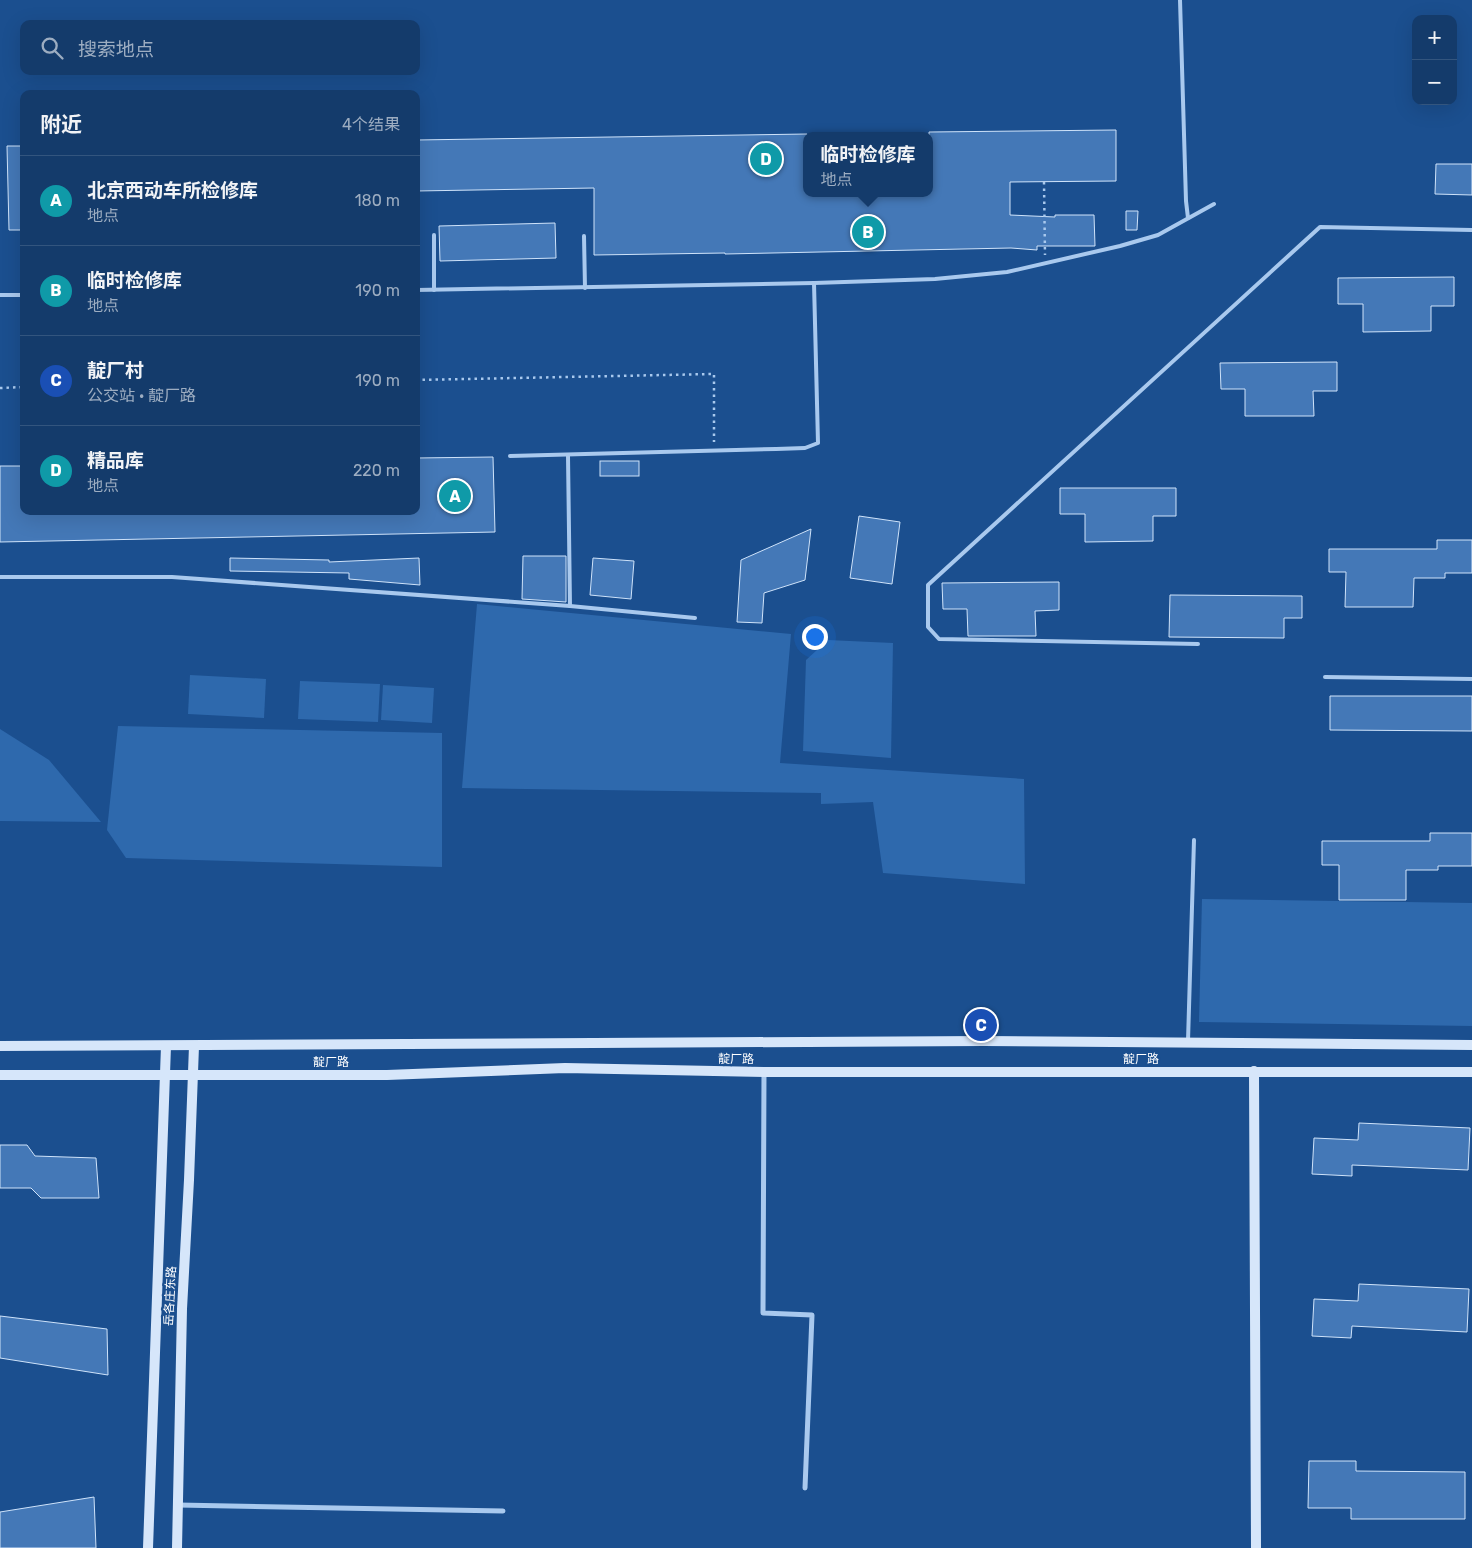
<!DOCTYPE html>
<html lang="zh">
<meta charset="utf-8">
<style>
:root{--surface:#143b6b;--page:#214673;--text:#f1f3f6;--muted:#9dadc1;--line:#33557e;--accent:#e69b98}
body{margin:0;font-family:Rubik,"Noto Sans SC",sans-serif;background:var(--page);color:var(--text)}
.controls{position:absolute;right:15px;top:15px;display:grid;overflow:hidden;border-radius:10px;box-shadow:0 5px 20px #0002}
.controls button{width:45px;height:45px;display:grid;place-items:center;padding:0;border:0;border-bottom:1px solid var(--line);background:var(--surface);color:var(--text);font:25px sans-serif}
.you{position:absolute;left:814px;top:636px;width:18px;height:18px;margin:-12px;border:4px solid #fff;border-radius:50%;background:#1a73e8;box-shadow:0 0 0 8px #1a73e833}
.badge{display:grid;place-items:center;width:32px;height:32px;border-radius:50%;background:var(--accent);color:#fff;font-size:16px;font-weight:700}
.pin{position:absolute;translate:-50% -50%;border:2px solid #fff;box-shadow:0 1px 5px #0006}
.popup{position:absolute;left:803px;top:132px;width:130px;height:65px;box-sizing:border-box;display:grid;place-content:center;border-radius:10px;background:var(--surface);filter:drop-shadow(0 1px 4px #0005);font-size:16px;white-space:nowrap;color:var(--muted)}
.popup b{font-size:19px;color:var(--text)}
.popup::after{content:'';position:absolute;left:50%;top:100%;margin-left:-10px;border:10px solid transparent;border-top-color:var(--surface)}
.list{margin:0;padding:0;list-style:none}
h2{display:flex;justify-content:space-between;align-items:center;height:65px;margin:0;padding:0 20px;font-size:21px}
h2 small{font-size:16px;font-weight:400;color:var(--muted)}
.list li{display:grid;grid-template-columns:32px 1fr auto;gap:15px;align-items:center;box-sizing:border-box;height:90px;padding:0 20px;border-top:1px solid var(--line)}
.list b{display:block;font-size:19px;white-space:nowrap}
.list p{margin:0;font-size:16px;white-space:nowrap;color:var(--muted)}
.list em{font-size:16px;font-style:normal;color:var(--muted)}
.icon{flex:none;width:28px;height:28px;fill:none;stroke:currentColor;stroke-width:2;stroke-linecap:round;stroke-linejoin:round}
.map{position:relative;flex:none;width:1472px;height:1548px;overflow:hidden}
.search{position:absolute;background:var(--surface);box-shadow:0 5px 20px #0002;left:20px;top:20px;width:400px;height:55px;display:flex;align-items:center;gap:12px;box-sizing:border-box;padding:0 18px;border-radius:10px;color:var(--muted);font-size:19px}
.panel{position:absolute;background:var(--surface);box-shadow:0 5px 20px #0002;left:20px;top:90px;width:400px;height:425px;border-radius:10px}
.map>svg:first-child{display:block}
.green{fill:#2e69ad}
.building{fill:#4478b7;stroke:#cfe3fa}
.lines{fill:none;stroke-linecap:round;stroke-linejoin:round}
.path{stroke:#a9c9ee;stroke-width:2.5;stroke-dasharray:2.5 4;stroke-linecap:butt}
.lane{stroke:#a9c9ee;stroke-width:4}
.street{stroke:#a9c9ee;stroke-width:5}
.secondary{stroke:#d6e6fa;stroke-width:10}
.labels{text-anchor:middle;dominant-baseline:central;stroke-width:4.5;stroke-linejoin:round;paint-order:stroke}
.street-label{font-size:12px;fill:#fff;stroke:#1b4f8f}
</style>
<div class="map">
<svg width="1472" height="1548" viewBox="0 0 1472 1548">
<rect width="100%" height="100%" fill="#1b4f8f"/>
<g class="green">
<polygon points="477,604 791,634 780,763 1024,779 1025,884 883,873 873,802 821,804 821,793 462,788"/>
<polygon points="828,640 893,643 891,758 803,751 806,660"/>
<polygon points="190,675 266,679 264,718 188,714"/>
<polygon points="300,681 380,684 378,722 298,719"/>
<polygon points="383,685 434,688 432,723 381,720"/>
<polygon points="118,726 442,733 442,867 126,858 107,830"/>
<polygon points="0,729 49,760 101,822 0,821"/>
<polygon points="1202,899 1472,903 1472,1026 1199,1022"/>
</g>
<g class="building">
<polygon points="1116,130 1116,181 1010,182 1010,215 1055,217 1055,215 1094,215 1095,246 1037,246 1037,250 1011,248 725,254 725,253 594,255 594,188 416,191 416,140 807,134 807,193 929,193 929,132"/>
<polygon points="7,146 24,146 24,230 9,230"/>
<polygon points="1436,164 1472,164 1472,195 1435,194"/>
<polygon points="1126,211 1138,211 1137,230 1126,230"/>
<polygon points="555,223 556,258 440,261 439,226"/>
<polygon points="1454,277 1454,306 1431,306 1431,331 1363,332 1363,304 1338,304 1338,278"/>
<polygon points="1337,362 1337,391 1313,391 1314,416 1245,416 1245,389 1221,389 1220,363"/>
<polygon points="493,457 495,532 0,542 0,466 24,466 24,511 416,511 416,458"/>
<rect x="600" y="461" width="39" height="15"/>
<polygon points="1060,488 1176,488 1176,516 1153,516 1153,541 1085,542 1085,514 1060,514"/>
<polygon points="859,516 900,522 892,584 850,578"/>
<polygon points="811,529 805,580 764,593 762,623 737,622 741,560"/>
<polygon points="1437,540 1472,540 1472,573 1445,573 1445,578 1414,578 1413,607 1345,607 1346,572 1329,572 1329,549 1437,549"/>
<polygon points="523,556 566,556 566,602 522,599"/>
<polygon points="230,558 329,560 329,562 419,558 420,585 349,579 349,573 230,571"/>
<polygon points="593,558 634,561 631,599 590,595"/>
<polygon points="1059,582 1059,610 1035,611 1036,636 968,636 967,609 943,609 942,583"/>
<polygon points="1170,595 1302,596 1302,618 1284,618 1284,638 1169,637"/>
<polygon points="1330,696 1472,696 1472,731 1330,730"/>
<polygon points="1430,833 1472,833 1472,866 1438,866 1438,870 1406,870 1406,900 1339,900 1339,865 1322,865 1322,841 1430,841"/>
<polygon points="1359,1123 1470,1128 1468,1170 1352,1165 1352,1176 1312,1174 1314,1138 1358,1140"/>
<polygon points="0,1145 27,1145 35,1156 96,1158 99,1198 41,1198 31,1188 0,1188"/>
<polygon points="1359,1284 1469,1289 1467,1332 1352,1326 1351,1338 1312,1336 1314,1299 1358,1301"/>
<polygon points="0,1316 107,1329 108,1375 0,1358"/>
<polygon points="1309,1461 1356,1461 1356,1471 1465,1472 1465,1519 1351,1519 1351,1508 1308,1508"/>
<polygon points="94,1497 96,1548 0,1548 0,1512"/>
</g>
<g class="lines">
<g class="path">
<polyline points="1044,182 1045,255"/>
<polyline points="416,380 714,374 714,442"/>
<polyline points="0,388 24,387"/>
</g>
<g class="lane">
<polyline points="1180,0 1186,201 1188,218"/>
<polyline points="434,235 434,290"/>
<polyline points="584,236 585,288"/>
<polyline points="416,290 814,283 935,279 1007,272 1120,246 1158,235 1214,204"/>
<polyline points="0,295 24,295"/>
<polyline points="510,456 776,449 805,448 818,443 814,283"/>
<polyline points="568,456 570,606"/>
<polyline points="0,577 172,577 570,606 695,618"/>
<polyline points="1198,644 939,639 928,627 928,585 1320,227 1472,230"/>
<polyline points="1325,677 1472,679"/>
<polyline points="1188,1041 1194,840"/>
</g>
<g class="street">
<polyline points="764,1072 763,1313 812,1315 805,1488"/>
<polyline points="178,1505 503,1511"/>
</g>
<g class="secondary">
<polyline points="0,1046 984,1041 1472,1045"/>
<polyline points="1254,1071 1256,1548"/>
<polyline points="0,1075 387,1075 565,1068 764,1072 1472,1072"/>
<polyline points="148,1548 166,1046"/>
<polyline points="177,1548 182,1309 189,1180 194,1046"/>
</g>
</g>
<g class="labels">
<g class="street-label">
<text transform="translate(736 1059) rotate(1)">靛厂路</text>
<text x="1141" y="1059">靛厂路</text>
<text x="331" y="1062">靛厂路</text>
<text transform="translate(170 1296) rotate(-87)">岳各庄东路</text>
</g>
</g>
</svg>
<div class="controls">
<button>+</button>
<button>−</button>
</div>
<div class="you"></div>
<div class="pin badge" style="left:455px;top:496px;background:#0f9aa8">A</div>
<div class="pin badge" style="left:868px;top:232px;background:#0f9aa8">B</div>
<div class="popup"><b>临时检修库</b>地点</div>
<div class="pin badge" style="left:981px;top:1025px;background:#1a4fb4">C</div>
<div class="pin badge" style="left:766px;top:159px;background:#0f9aa8">D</div>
<div class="search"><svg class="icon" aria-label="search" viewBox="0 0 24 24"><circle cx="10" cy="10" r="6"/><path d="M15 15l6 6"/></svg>搜索地点</div>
<section class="panel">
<h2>附近<small>4个结果</small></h2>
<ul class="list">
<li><span class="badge" style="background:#0f9aa8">A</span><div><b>北京西动车所检修库</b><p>地点</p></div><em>180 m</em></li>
<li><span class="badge" style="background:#0f9aa8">B</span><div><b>临时检修库</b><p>地点</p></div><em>190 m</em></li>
<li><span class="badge" style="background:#1a4fb4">C</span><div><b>靛厂村</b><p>公交站 · 靛厂路</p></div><em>190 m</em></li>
<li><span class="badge" style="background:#0f9aa8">D</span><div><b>精品库</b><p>地点</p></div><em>220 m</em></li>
</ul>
</section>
</div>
